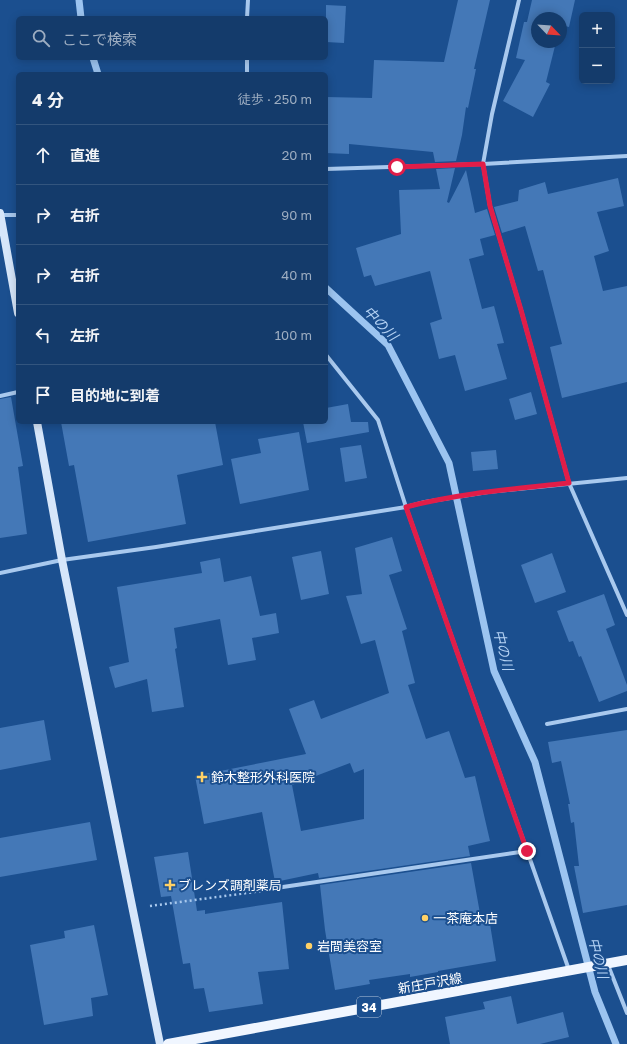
<!DOCTYPE html>
<html lang="ja">
<meta charset="utf-8">
<style>
:root{--surface:#143b6b;--page:#214673;--text:#f1f3f6;--muted:#9dadc1;--line:#33557e}
body{margin:0;font-family:"Golos Text","Noto Sans JP",sans-serif;background:var(--page);color:var(--text)}
.controls{position:absolute;right:12px;top:12px;display:grid;overflow:hidden;border-radius:6px;box-shadow:0 2px 10px #0003}
.controls button{width:36px;height:36px;display:grid;place-items:center;padding:0;border:0;border-bottom:1px solid var(--line);background:var(--surface);color:var(--text);font:20px sans-serif}
.compass{position:absolute;left:531px;top:12px;width:36px;height:36px;border-radius:50%;background:var(--surface);box-shadow:0 2px 10px #0003;rotate:115deg}
.stop{position:absolute;width:12px;height:12px;margin:-9px;border:3px solid #e11d48;border-radius:50%;background:#fff}
.stop.end{background:#e11d48;border-color:#fff;box-shadow:0 1px 4px #0008}
.list{margin:0;padding:0;list-style:none}
h2{display:flex;justify-content:space-between;align-items:center;height:52px;margin:0;padding:0 16px;font-size:17px}
h2 small{font-size:13px;font-weight:400;color:var(--muted)}
.list li{display:grid;grid-template-columns:26px 1fr auto;gap:12px;align-items:center;box-sizing:border-box;height:60px;padding:0 16px;border-top:1px solid var(--line)}
.list b{display:block;font-size:15px;white-space:nowrap}
.list em{font-size:13px;font-style:normal;color:var(--muted)}
.icon{flex:none;width:22px;height:22px;fill:none;stroke:currentColor;stroke-width:2;stroke-linecap:round;stroke-linejoin:round}
.map{position:relative;flex:none;width:627px;height:1044px;overflow:hidden}
.search{position:absolute;background:var(--surface);box-shadow:0 2px 10px #0003;left:16px;top:16px;width:312px;height:44px;display:flex;align-items:center;gap:10px;box-sizing:border-box;padding:0 14px;border-radius:6px;color:var(--muted);font-size:15px}
.panel{position:absolute;background:var(--surface);box-shadow:0 2px 10px #0003;left:16px;top:72px;width:312px;height:352px;border-radius:6px}
.map>svg:first-child{display:block}
.lines{fill:none;stroke-linecap:round;stroke-linejoin:round}
.stream{stroke:#9cc4f0;stroke-width:7}
.building{fill:#4478b7;fill-rule:evenodd}
.path{stroke:#a9c9ee;stroke-width:2.5;stroke-dasharray:2 3;stroke-linecap:butt}
.street{stroke:#a9c9ee;stroke-width:4}
.secondary{stroke:#d6e6fa;stroke-width:8}
.primary{stroke:#f0f6ff;stroke-width:10}
.route{stroke:#e11d48;stroke-width:5}
.poi-dot{fill:#ffd166;stroke:#1b4f8f;stroke-width:1.5}
.labels{text-anchor:middle;dominant-baseline:central;stroke-width:4;stroke-linejoin:round;paint-order:stroke}
.shield{fill:#1b4f8f;stroke:#bbcadd;stroke-width:1}
.shield-label{font-size:12px;font-weight:bold;fill:#fff}
.poi-label{font-size:13px;fill:#fff;stroke:#1b4f8f;text-anchor:start}
.street-label{font-size:13px;fill:#fff;stroke:#1b4f8f}
.water-label{font-size:14px;font-style:italic;fill:#b5d3f5;stroke:#1b4f8f}
</style>
<div class="map">
<svg width="627" height="1044" viewBox="0 0 627 1044">
<rect width="100%" height="100%" fill="#1b4f8f"/>
<g class="lines">
<g class="stream">
<polyline points="79,0 81,18"/>
<polyline points="93,58 98,74"/>
<polyline points="326,288 388,345 449,463 494,671 535,762 595,992 616,1044"/>
</g>
</g>
<g class="building">
<polygon points="458,0 490,0 474,69 476,69 468,108 466,107 462,135 456,161 435,162 433,152 349,144 349,154 326,153 326,97 372,98 374,60 444,62"/>
<polygon points="532,0 575,0 569,27 561,25 561,18 537,18 537,42 556,42 546,82 550,84 533,117 503,101 525,60 516,58 524,22 527,22"/>
<polygon points="326,5 346,6 344,43 326,42"/>
<polygon points="455,168 447,202 449,203 466,170 475,213 487,209 495,235 480,239 484,255 469,259 482,309 494,306 504,343 497,344 507,379 465,391 455,355 439,359 430,323 442,319 430,271 375,286 371,275 364,277 356,248 401,234 399,190 440,189 436,169"/>
<polygon points="618,178 624,206 597,212 609,251 594,256 603,291 627,286 627,382 562,398 550,347 562,344 543,270 538,271 525,226 502,233 494,207 518,201 519,190 545,182 548,194"/>
<polygon points="531,392 537,414 515,420 509,399"/>
<polygon points="11,397 23,466 18,467 27,534 0,538 0,399"/>
<polygon points="348,404 351,422 368,422 369,432 307,443 303,422 326,422 326,408"/>
<polygon points="61,422 215,422 223,465 177,475 186,524 88,542 74,465 69,466"/>
<polygon points="299,432 309,490 240,504 231,459 261,453 258,439"/>
<polygon points="361,445 367,478 345,482 340,448"/>
<polygon points="496,450 498,469 473,471 471,452"/>
<path d="M 392,537 L 402,571 L 389,575 L 407,629 L 402,631 L 415,683 L 408,685 L 426,739 L 449,731 L 465,778 L 475,776 L 490,841 L 468,846 L 470,856 L 319,878 L 318,873 L 275,882 L 262,812 L 204,824 L 195,776 L 306,754 L 289,709 L 314,700 L 321,719 L 389,693 L 375,640 L 361,644 L 346,596 L 362,594 L 355,548 ZM 350,763 L 354,773 L 364,769 L 364,819 L 301,831 L 292,785 Z"/>
<polygon points="321,551 329,594 301,600 292,557"/>
<polygon points="552,553 566,592 535,603 521,565"/>
<polygon points="220,558 224,582 251,576 260,616 276,613 279,633 252,638 256,660 228,665 220,619 174,628 177,648 175,649 184,707 152,712 147,679 115,688 109,667 129,662 117,587 202,573 200,562"/>
<polygon points="604,594 615,625 606,629 627,685 627,691 599,702 581,656 579,657 573,641 569,642 557,611"/>
<polygon points="44,720 51,760 0,770 0,728"/>
<polygon points="627,730 627,905 583,913 574,866 579,866 574,822 571,823 568,804 570,804 561,761 552,763 548,742"/>
<polygon points="90,822 97,860 0,877 0,838"/>
<polygon points="188,852 197,911 205,910 205,914 282,902 289,969 258,972 263,1004 209,1012 204,988 194,989 190,963 183,964 171,896 161,897 154,857"/>
<polygon points="471,863 481,919 489,918 496,961 438,971 438,972 410,977 410,974 369,980 370,984 335,990 325,930 320,885"/>
<polygon points="94,925 108,995 91,998 93,1016 44,1025 30,945 65,938 64,931"/>
<polygon points="511,996 517,1024 563,1012 569,1037 540,1044 450,1044 445,1017 485,1009 483,1002"/>
</g>
<g class="lines">
<polyline class="path" points="150,906 262,891"/>
<g class="street">
<polyline points="519,0 492,114 483,164 490,206 521,310 569,483 627,615"/>
<polyline points="247,18 248,0"/>
<polyline points="247,58 247,74"/>
<polyline points="326,169 483,164 627,156"/>
<polyline points="0,215 18,215"/>
<polyline points="326,355 378,420 406,507 569,970"/>
<polyline points="0,396 18,392"/>
<polyline points="0,573 62,560 156,547 406,507 425,502 488,492 627,478"/>
<polyline points="547,724 627,709"/>
<polyline points="276,888 527,851"/>
<polyline points="608,965 627,1013"/>
</g>
<g class="secondary">
<polyline points="0,213 18,313"/>
<polyline points="37,422 62,560 160,1044"/>
</g>
<polyline class="primary" points="168,1044 627,960"/>
</g>
<g class="lines">
<path class="route" d="M 397,167 L 483,164 L 490,206 L 521,310 L 569,483 C 515,489 459,493 406,507 L 527,851"/>
</g>
<g class="poi-dot">
<path d="M200 771h4v4h4v4h-4v4h-4v-4h-4v-4h4z"/>
<path d="M168 879h4v4h4v4h-4v4h-4v-4h-4v-4h4z"/>
<circle cx="425" cy="918" r="4"/>
<circle cx="309" cy="946" r="4"/>
</g>
<g class="labels">
<rect class="shield" x="357" y="997" width="24" height="20" rx="3"/>
<g class="shield-label">
<text x="369" y="1007">34</text>
</g>
<g class="poi-label">
<text x="211" y="777">鈴木整形外科医院</text>
<text x="178" y="885">ブレンズ調剤薬局</text>
<text x="433" y="918">一茶庵本店</text>
<text x="317" y="946">岩間美容室</text>
</g>
<g class="street-label">
<text transform="translate(430 983) rotate(-10)">新庄戸沢線</text>
</g>
<g class="water-label">
<text transform="translate(381 323) rotate(46)">中の川</text>
<text transform="translate(504 650) rotate(76)">中の川</text>
<text transform="translate(599 958) rotate(76)">中の川</text>
</g>
</g>
</svg>
<div class="controls">
<button>+</button>
<button>−</button>
</div>
<svg class="compass" viewBox="-18 -18 36 36"><path d="M0-13l5 13h-10z" fill="#e53935"/><path d="M0 13l5-13h-10z" fill="#9dadc1"/></svg>
<div class="stop" style="left:397px;top:167px"></div>
<div class="stop end" style="left:527px;top:851px"></div>
<div class="search"><svg class="icon" aria-label="search" viewBox="0 0 24 24"><circle cx="10" cy="10" r="6"/><path d="M15 15l6 6"/></svg>ここで検索</div>
<section class="panel">
<h2>4 分<small>徒歩 · 250 m</small></h2>
<ul class="list">
<li><svg class="icon" aria-label="ahead" viewBox="0 0 24 24"><path d="M12 20V5M6 11l6-6 6 6"/></svg><div><b>直進</b></div><em>20 m</em></li>
<li><svg class="icon" aria-label="right" viewBox="0 0 24 24"><path d="M7 20v-9h11M14 6l5 5-5 5"/></svg><div><b>右折</b></div><em>90 m</em></li>
<li><svg class="icon" aria-label="right" viewBox="0 0 24 24"><path d="M7 20v-9h11M14 6l5 5-5 5"/></svg><div><b>右折</b></div><em>40 m</em></li>
<li><svg class="icon" aria-label="left" viewBox="0 0 24 24"><path d="M17 20v-9H6M10 6l-5 5 5 5"/></svg><div><b>左折</b></div><em>100 m</em></li>
<li><svg class="icon" aria-label="arrive" viewBox="0 0 24 24"><path d="M6 21V4h12l-3 4 3 4H6"/></svg><div><b>目的地に到着</b></div></li>
</ul>
</section>
</div>
